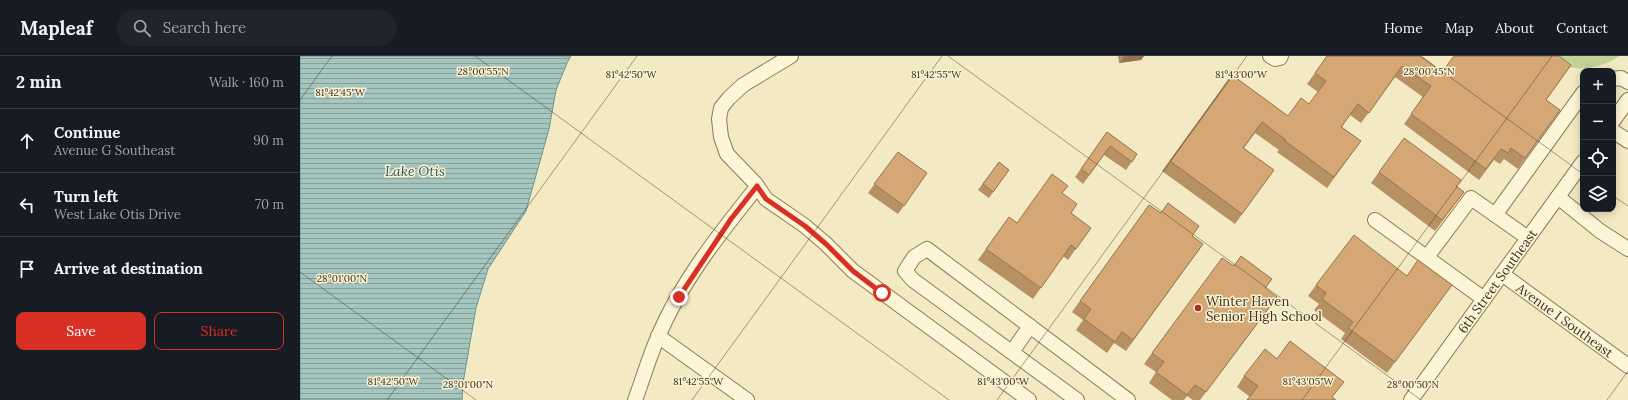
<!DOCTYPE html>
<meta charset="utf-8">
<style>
:root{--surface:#171b24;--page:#20242c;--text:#f1f3f6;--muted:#9ea1a6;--line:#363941;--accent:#d93025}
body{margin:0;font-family:Lora,serif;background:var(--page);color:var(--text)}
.controls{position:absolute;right:12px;top:12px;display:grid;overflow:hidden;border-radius:8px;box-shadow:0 2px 10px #0003}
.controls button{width:36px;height:36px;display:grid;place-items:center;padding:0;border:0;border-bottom:1px solid var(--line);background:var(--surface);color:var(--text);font:20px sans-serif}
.stop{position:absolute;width:12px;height:12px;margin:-9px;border:3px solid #d93025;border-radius:50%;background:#fff}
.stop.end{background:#d93025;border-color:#fff;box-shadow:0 1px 4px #0008}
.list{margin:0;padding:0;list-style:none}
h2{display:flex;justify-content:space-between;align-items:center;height:52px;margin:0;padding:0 16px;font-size:17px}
h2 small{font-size:13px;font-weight:400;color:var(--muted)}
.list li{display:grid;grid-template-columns:26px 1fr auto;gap:12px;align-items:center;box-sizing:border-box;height:64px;padding:0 16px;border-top:1px solid var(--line)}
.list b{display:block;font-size:15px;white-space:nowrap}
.list p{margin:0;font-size:13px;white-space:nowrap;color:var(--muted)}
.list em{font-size:13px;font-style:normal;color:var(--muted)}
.actions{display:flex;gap:8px;padding:12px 16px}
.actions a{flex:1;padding:9px 0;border:1px solid var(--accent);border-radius:8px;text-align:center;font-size:14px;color:var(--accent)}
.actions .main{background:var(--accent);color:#fff}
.icon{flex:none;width:22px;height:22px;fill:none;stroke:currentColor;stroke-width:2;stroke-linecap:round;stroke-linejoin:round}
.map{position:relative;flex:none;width:1328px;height:344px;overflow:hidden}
header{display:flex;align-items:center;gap:24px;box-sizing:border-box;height:56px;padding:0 20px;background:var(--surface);border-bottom:1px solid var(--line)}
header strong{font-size:19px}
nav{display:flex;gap:22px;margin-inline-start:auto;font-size:14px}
.search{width:280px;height:36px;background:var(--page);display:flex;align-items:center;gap:10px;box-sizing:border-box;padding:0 14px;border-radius:22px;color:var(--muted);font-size:15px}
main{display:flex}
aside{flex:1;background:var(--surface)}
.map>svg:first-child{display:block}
.pitch{fill:#c4d295}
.water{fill:url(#water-rules);stroke:#6b958f}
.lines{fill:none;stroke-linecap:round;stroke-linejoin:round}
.minor-casing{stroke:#8f7b57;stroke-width:16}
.minor{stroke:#fcf5d7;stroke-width:14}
.wall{fill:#b79064}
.shaded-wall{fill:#957551}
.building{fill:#d5a774;stroke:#957551}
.route{stroke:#d93025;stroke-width:5}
.ticks{fill:none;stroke:#3e301d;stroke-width:1;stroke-opacity:0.45}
.poi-dot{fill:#a52e20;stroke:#f9f2d3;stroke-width:1.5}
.labels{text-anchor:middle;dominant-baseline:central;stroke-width:3;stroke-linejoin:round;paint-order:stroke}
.street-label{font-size:13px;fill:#3e301d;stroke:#f9f2d3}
.poi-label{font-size:13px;fill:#3e301d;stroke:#f9f2d3;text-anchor:start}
.water-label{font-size:14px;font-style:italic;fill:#2b5c5f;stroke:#f9f2d3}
.ticks-label{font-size:10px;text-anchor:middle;fill:#3e301d;stroke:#f9f2d3;stroke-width:3;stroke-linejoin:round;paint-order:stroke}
</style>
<header>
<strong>Mapleaf</strong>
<div class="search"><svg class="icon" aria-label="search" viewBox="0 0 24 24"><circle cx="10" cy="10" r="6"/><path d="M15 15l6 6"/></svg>Search here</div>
<nav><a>Home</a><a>Map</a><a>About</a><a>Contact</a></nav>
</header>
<main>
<aside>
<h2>2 min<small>Walk · 160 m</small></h2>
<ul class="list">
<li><svg class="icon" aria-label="ahead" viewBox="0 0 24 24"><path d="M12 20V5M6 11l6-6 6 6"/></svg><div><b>Continue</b><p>Avenue G Southeast</p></div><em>90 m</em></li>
<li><svg class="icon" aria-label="left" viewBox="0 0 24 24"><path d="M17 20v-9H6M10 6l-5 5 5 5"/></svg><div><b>Turn left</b><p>West Lake Otis Drive</p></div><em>70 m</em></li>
<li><svg class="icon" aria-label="arrive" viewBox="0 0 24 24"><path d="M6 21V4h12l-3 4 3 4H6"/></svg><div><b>Arrive at destination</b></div></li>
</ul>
<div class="actions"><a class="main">Save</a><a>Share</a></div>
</aside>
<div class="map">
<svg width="1328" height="344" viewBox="0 0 1328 344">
<defs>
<pattern id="water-rules" width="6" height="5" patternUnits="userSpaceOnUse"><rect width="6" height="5" fill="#a5c5bf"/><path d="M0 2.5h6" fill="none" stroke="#88a09b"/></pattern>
</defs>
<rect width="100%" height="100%" fill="#f3eac3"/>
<path class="pitch" d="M 1244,0 L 1320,0 C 1305,10 1285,15 1268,11 C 1260,8 1252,3 1244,0 Z"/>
<polygon class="water" points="0,0 271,0 267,7 256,34 249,73 226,155 188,213 176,252 163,327 162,344 0,344"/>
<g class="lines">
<g class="minor-casing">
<g id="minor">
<polyline points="491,0 443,29 429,42 421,52 419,63 421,81 427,98 455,127 466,143 505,170 526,188 553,215 729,344"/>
<polyline points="970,0 975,3 980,2 981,0"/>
<polyline points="1313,23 1321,22 1328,26"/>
<polyline points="1313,65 1328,44"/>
<polyline points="1313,75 1328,85"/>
<polyline points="1258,141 1300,175 1328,193"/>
<polyline points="1195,159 1283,37"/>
<polyline points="1075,164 1184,243"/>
<polyline points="1127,201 1171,142 1228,182"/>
<path id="s1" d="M 1202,218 L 1328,310"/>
<polyline points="358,280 447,344"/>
<polyline points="712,296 730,270"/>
<path d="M 335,344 C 343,323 349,301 358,281 C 381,226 420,177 457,131"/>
<polyline points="777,344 613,224 605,215 614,201 627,193 828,344"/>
<path id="s2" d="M 1111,344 L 1283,106"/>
</g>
</g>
<use href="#minor" class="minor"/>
</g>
<g class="wall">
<polygon points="818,0 844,0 841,4 819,7"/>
<polygon points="1027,0 1142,16 1271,9 1246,44 1260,54 1218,113 1204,103 1200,108 1194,104 1179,124 1104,68 1123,41 1095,21 1061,67 1050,59 1042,71 1061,85 1027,132 977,96 979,94 955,77 944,92 974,114 935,168 862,115 932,19 988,60 1009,48 1018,36 1007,28"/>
<polygon points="807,76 837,98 826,114 804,99 783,128 775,121"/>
<polygon points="598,96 627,117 598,158 568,137"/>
<polygon points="699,106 709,114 689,142 678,134"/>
<polygon points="1079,116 1164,136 1135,175 1071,127"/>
<polygon points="762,137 771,157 791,172 768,204 763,200 733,243 678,204 709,161 717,167"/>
<polygon points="849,149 903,188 826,295 814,287 807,297 776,274 783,264 772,256"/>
<polygon points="934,210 972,223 965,232 969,252 900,344 893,344 887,340 884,344 872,344 849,327 856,316 844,308 852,297"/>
<polygon points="1107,220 1152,229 1087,317 1041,283 1045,277 1014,254 1019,248 1008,240 1016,229"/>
<polygon points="977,303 1033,341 950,341 937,331 944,320"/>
</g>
<g class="shaded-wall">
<polygon points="832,0 844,0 841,4 819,7 824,1"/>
<polygon points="977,241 969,252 900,344 906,336"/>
</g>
<g class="building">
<polygon points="823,0 832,0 824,1"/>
<polygon points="1027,0 1120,0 1142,16 1154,0 1259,0 1271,9 1246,44 1260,54 1225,102 1211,92 1208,97 1201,93 1186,113 1111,58 1131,30 1102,10 1069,57 1058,48 1041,71 1061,85 1034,121 985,85 986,84 962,66 943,92 974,114 942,158 870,105 932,19 988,60 1001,42 1009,48 1026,25 1015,17"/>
<polygon points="807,76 837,98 832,106 810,90 789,119 781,113"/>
<polygon points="1104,82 1161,124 1156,130 1164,136 1142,164 1079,116"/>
<polygon points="598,96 627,117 604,150 574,128"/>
<polygon points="699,106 709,114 693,136 683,128"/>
<polygon points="752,118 768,130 762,137 777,148 771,157 791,172 776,193 771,189 741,232 686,193 709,161 717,167"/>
<polygon points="868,147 899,170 892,180 903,188 833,284 822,276 815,286 784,263 791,253 780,245 849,149 861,157"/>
<polygon points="1054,179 1107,220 1118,204 1152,229 1095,306 1048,272 1053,266 1022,243 1026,237 1016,229"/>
<polygon points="941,200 972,223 965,232 977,241 906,336 895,329 887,339 856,316 864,306 852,297 922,202 934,210"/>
<polygon points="990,285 1044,326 1032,341 1036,344 947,344 958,330 944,320 965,293 977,303"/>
</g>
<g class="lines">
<polyline class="route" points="379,241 431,163 457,130 466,143 505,170 526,188 553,215 582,237"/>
</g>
<path class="ticks" d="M 175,0 L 649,344M 648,0 L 1121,344M 1121,0 L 1283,118M 0,44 L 32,0M 1313,140 L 1328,150M 0,216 L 176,344M 87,344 L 337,0M 392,344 L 642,0M 697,344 L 947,0M 1002,344 L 1252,0M 1307,344 L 1328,315"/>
<circle class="poi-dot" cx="898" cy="252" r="4"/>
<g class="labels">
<g class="street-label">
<text stroke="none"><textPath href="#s2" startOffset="147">6th Street Southeast</textPath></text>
<text stroke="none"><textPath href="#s1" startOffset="78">Avenue I Southeast</textPath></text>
</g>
<g class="poi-label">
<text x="906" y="245">Winter Haven<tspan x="906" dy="15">Senior High School</tspan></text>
</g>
<g class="water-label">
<text x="115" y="115">Lake Otis</text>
</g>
</g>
<g class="ticks-label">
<text x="1129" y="19">28°00'45"N</text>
<text x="183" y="19">28°00'55"N</text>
<text x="331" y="22">81°42'50"W</text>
<text x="636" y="22">81°42'55"W</text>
<text x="941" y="22">81°43'00"W</text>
<text x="40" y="40">81°42'45"W</text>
<text x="42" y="226">28°01'00"N</text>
<text x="93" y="329">81°42'50"W</text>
<text x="398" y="329">81°42'55"W</text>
<text x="703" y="329">81°43'00"W</text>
<text x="1008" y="329">81°43'05"W</text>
<text x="168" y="332">28°01'00"N</text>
<text x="1113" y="332">28°00'50"N</text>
</g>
</svg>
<div class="controls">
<button>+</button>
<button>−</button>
<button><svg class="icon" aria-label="locate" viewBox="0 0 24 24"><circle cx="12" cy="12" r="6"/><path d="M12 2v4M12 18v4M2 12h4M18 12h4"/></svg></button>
<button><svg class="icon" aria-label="layers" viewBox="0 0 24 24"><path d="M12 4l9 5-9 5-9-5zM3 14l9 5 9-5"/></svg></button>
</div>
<div class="stop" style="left:582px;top:237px"></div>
<div class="stop end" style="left:379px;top:241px"></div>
</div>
</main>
